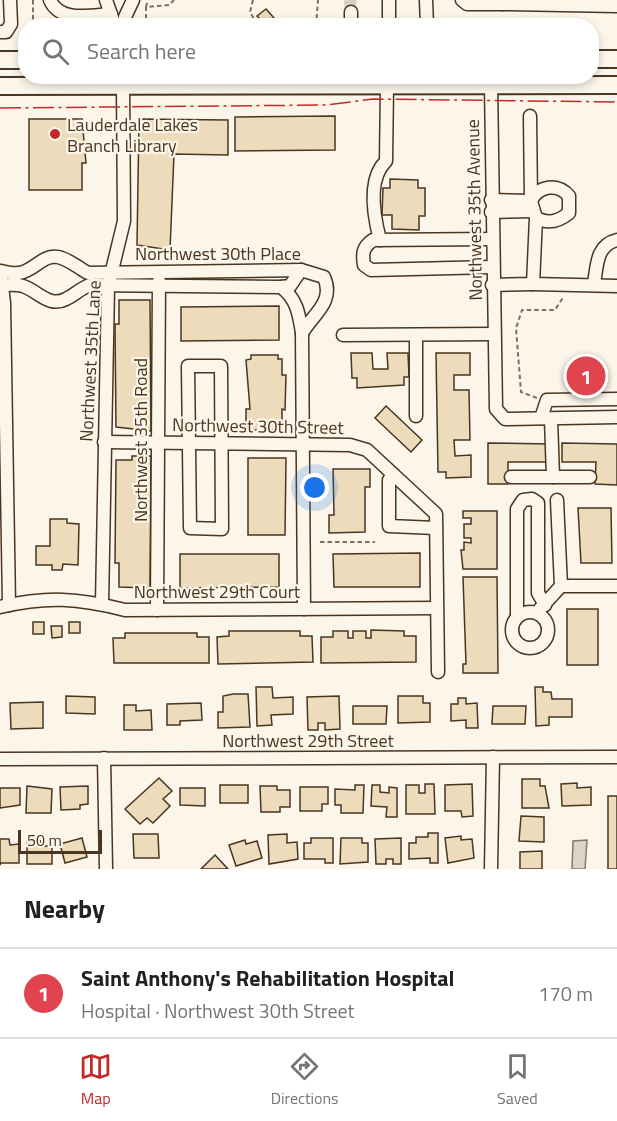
<!DOCTYPE html>
<meta charset="utf-8">
<style>
:root{--surface:#fff;--page:#f6f6f6;--text:#202124;--muted:#757577;--line:#e0e0e0;--accent:#c62828}
body{margin:0;font-family:"Titillium Web",sans-serif;background:var(--page);color:var(--text)}
.scale{position:absolute;left:18px;bottom:15px;width:84px;box-sizing:border-box;padding-left:6px;border:3px solid #4a3520;border-top:0;font-size:16px;line-height:21px;white-space:nowrap;color:#4a3520;-webkit-text-stroke:4px #fbf6e9;paint-order:stroke}
.you{position:absolute;left:315px;top:488px;width:21px;height:21px;margin:-15px;border:4px solid #fff;border-radius:50%;background:#1a73e8;box-shadow:0 0 0 9px #1a73e833}
.badge{display:grid;place-items:center;width:39px;height:39px;border-radius:50%;background:var(--accent);color:#fff;font-size:20px;font-weight:700}
.pin{position:absolute;translate:-50% -50%;border:3px solid #fff;box-shadow:0 2px 6px #0006}
.list{margin:0;padding:0;list-style:none}
h2{display:flex;justify-content:space-between;align-items:center;height:78px;margin:0;padding:0 24px;font-size:26px}
h2 small{font-size:20px;font-weight:400;color:var(--muted)}
.list li{display:grid;grid-template-columns:39px 1fr auto;gap:18px;align-items:center;box-sizing:border-box;height:90px;padding:0 24px;border-top:2px solid var(--line)}
.list b{display:block;font-size:22px;white-space:nowrap}
.list p{margin:0;font-size:20px;white-space:nowrap;color:var(--muted)}
.list em{font-size:20px;font-style:normal;color:var(--muted)}
.icon{flex:none;width:33px;height:33px;fill:none;stroke:currentColor;stroke-width:2;stroke-linecap:round;stroke-linejoin:round}
.map{position:relative;flex:none;width:617px;height:869px;overflow:hidden}
.search{position:absolute;background:var(--surface);box-shadow:0 3px 9px #0003;left:18px;right:18px;top:18px;height:66px;display:flex;align-items:center;gap:15px;box-sizing:border-box;padding:0 21px;border-radius:24px;color:var(--muted);font-size:22px}
.sheet{height:168px;background:var(--surface)}
nav{display:flex;justify-content:space-around;align-items:center;box-sizing:border-box;height:84px;border-top:2px solid var(--line);background:var(--surface);font-size:16px;color:var(--muted)}
nav a{display:grid;justify-items:center;gap:3px}
nav .on{color:var(--accent)}
.map>svg:first-child{display:block}
.water{fill:#dcd4c6;stroke:#887966;stroke-width:1.5}
.building{fill:#ecdcbc;stroke:#4a3520;stroke-width:1.5}
.lines{fill:none;stroke-linecap:round;stroke-linejoin:round}
.minor-tunnel{stroke:#d8cfc1;stroke-width:12;stroke-dasharray:12 6;stroke-linecap:butt}
.minor-casing{stroke:#4a3520;stroke-width:15}
.major-casing{stroke:#4a3520;stroke-width:20}
.path{stroke:#7f6f5c;stroke-width:2;stroke-dasharray:4.5 3;stroke-linecap:butt}
.minor{stroke:#fbf6e9;stroke-width:12}
.major{stroke:#fbf6e9;stroke-width:16}
.power{stroke:#c62828;stroke-width:1.5;stroke-dasharray:21 4.5 3 4.5;stroke-linecap:butt}
.poi-dot{fill:#c62828;stroke:#fbf6e9;stroke-width:2}
.labels{text-anchor:middle;dominant-baseline:central;stroke-width:4.5;stroke-linejoin:round;paint-order:stroke}
.poi-label{font-size:18px;fill:#4a3520;stroke:#fbf6e9;text-anchor:start}
.street-label{font-size:18px;fill:#4a3520;stroke:#fbf6e9}
</style>
<div class="map">
<svg width="617" height="869" viewBox="0 0 617 869">
<rect width="100%" height="100%" fill="#fbf6e9"/>
<polygon class="water" points="587,840 585,869 572,869 573,841"/>
<g class="building">
<polygon points="266,9 274,18 266,25 257,16"/>
<polygon points="335,116 335,150 235,151 235,117"/>
<polygon points="29,119 82,119 86,163 82,163 82,190 29,190"/>
<polygon points="139,119 228,120 228,155 174,154 170,250 137,245"/>
<polygon points="390,179 418,180 418,188 425,188 425,216 419,216 419,230 392,229 392,215 382,215 383,188 390,188"/>
<polygon points="119,300 150,300 151,431 116,427 115,324 119,324"/>
<polygon points="279,306 279,340 181,341 181,307"/>
<polygon points="351,353 372,353 373,369 388,369 387,353 408,353 409,377 404,377 404,385 357,388 357,378 352,378"/>
<polygon points="436,353 470,353 470,375 454,375 454,390 469,390 470,440 454,440 455,456 471,455 471,477 446,478 446,472 438,472"/>
<polygon points="251,355 278,355 278,359 282,359 282,375 286,375 285,410 282,409 282,427 278,427 278,430 251,430 251,426 246,426 246,409 250,409 246,360 251,359"/>
<polygon points="386,406 422,440 411,452 375,418"/>
<polygon points="488,443 550,444 550,462 508,462 508,484 488,484"/>
<polygon points="562,443 617,444 617,485 595,484 596,462 562,462"/>
<polygon points="132,456 151,456 150,588 119,587 119,563 115,563 116,460 132,460"/>
<polygon points="248,458 286,458 285,535 248,535"/>
<polygon points="333,469 370,469 370,487 365,487 365,532 329,533 329,515 334,515"/>
<polygon points="578,508 611,508 612,563 581,563"/>
<polygon points="463,511 497,511 497,569 463,569 461,550 464,550 464,542 471,543 471,538 464,538 464,524 471,524 471,518 463,518"/>
<polygon points="50,519 67,519 67,523 79,524 78,565 63,564 62,570 52,570 52,565 36,565 36,546 50,546"/>
<polygon points="420,553 420,587 334,587 333,554"/>
<polygon points="180,554 279,554 279,587 180,588"/>
<polygon points="463,577 497,577 498,673 463,673 463,664 466,664"/>
<rect x="567" y="609" width="31" height="56"/>
<rect x="33" y="622" width="11" height="12"/>
<rect x="69" y="622" width="11" height="11"/>
<polygon points="51,626 62,626 62,637 52,638"/>
<polygon points="371,630 404,631 404,636 416,636 416,662 321,663 321,637 333,637 333,631 348,631 348,638 353,638 353,631 366,631 366,638 371,638"/>
<polygon points="229,631 300,631 300,636 312,636 313,662 218,664 217,637 229,636"/>
<polygon points="125,633 197,633 197,637 209,637 209,663 114,663 113,638 125,638"/>
<polygon points="256,687 272,687 273,698 293,697 293,714 271,715 272,725 257,726"/>
<polygon points="535,687 543,687 543,692 551,692 552,699 572,699 572,717 549,717 549,725 536,726"/>
<polygon points="233,694 248,694 250,727 218,728 218,712 223,712 223,696"/>
<polygon points="66,696 95,697 95,714 66,713"/>
<polygon points="339,696 340,729 325,730 325,723 318,723 318,730 308,730 307,697"/>
<polygon points="398,696 423,696 423,703 430,703 430,722 398,723"/>
<polygon points="458,698 466,698 466,704 477,703 478,728 466,728 466,720 451,721 451,704 458,704"/>
<polygon points="43,702 43,728 11,729 10,703"/>
<polygon points="201,703 202,720 180,721 180,725 167,725 167,704"/>
<polygon points="124,705 136,705 136,711 151,710 152,730 124,730"/>
<polygon points="353,706 387,706 386,724 353,724"/>
<polygon points="493,706 526,706 525,724 492,724"/>
<polygon points="159,778 172,791 163,799 170,806 153,823 147,818 140,824 125,809"/>
<polygon points="522,779 540,779 540,786 545,786 549,808 522,808"/>
<polygon points="577,783 577,788 591,787 591,805 562,806 561,784"/>
<polygon points="425,784 434,784 435,814 406,814 406,785 419,785 419,793 425,793"/>
<polygon points="472,784 473,816 462,817 461,811 445,811 445,785"/>
<rect x="220" y="785" width="28" height="18"/>
<polygon points="355,785 364,785 363,813 341,813 341,805 335,805 335,789 355,790"/>
<polygon points="372,785 380,785 380,792 389,793 389,787 397,788 397,817 386,817 387,807 371,806"/>
<polygon points="27,786 52,789 51,813 26,813"/>
<polygon points="88,786 88,804 80,805 80,809 61,810 60,787"/>
<polygon points="260,786 277,786 277,790 290,790 290,807 280,807 280,812 261,812"/>
<polygon points="300,787 328,787 328,804 322,804 322,811 300,811"/>
<polygon points="0,788 20,788 20,805 0,808"/>
<polygon points="180,788 205,788 205,806 180,805"/>
<rect x="608" y="796" width="9" height="73"/>
<polygon points="521,816 544,817 544,842 519,841"/>
<polygon points="428,833 438,833 438,863 430,863 430,858 409,859 409,843 416,843 416,837 428,837"/>
<polygon points="133,834 158,834 159,858 134,858"/>
<polygon points="287,834 287,843 297,842 298,859 269,864 268,835"/>
<polygon points="461,836 461,840 472,839 474,858 448,863 445,838"/>
<polygon points="82,838 87,857 65,863 60,844"/>
<polygon points="311,838 333,838 333,863 325,863 325,859 304,859 304,843 311,843"/>
<polygon points="341,838 362,838 362,843 368,843 368,862 340,864"/>
<polygon points="401,838 401,864 393,864 393,859 386,859 386,864 376,864 375,839"/>
<polygon points="0,839 9,839 10,845 19,844 19,863 1,863 0,865"/>
<polygon points="245,840 246,844 257,841 262,858 236,866 229,845"/>
<polygon points="27,841 41,841 41,846 52,846 52,864 27,864"/>
<polygon points="542,851 542,869 520,869 520,852"/>
<polygon points="215,855 228,869 201,869"/>
</g>
<g class="lines">
<polyline class="minor-tunnel" points="350,0 351,12"/>
<g class="minor-casing">
<g id="minor">
<path d="M 50,0 C 60,23 91,15 111,14"/>
<polyline points="106,0 115,26"/>
<polyline points="389,0 389,26"/>
<polyline points="426,0 427,26"/>
<polyline points="462,0 467,4 503,4"/>
<polyline points="503,0 503,4 617,6"/>
<polyline points="351,12 351,26"/>
<polyline points="124,26 125,17 133,0"/>
<polyline points="0,32 6,32 11,24 10,0"/>
<polyline points="491,85 496,409 505,419 617,417"/>
<polyline points="491,200 531,201 530,116"/>
<polyline points="491,212 532,211"/>
<path d="M 492,239 L 373,240 C 363,247 362,253 364,265 L 371,270 L 492,267"/>
<path d="M 380,240 C 374,217 367,179 386,161 L 387,86"/>
<path d="M 0,271 C 6,272 13,274 19,273 C 34,271 43,254 58,257 C 69,259 78,268 88,273 L 301,270 L 324,277 C 335,302 313,314 302,333"/>
<polyline points="1,278 4,303 9,605"/>
<polyline points="533,284 617,286"/>
<path d="M 594,284 C 597,266 596,245 617,240"/>
<path d="M 0,285 C 8,285 16,284 23,286 C 38,291 49,308 66,299 C 75,295 79,289 90,285 L 281,287 C 297,299 299,314 302,333 L 304,609"/>
<path d="M 492,285 L 533,284 L 536,218 L 531,201 C 539,185 558,183 569,196 L 569,213 C 558,222 548,224 536,218"/>
<polyline points="281,287 290,286 301,270"/>
<polyline points="343,335 493,334"/>
<polygon points="188,366 221,366 222,529 190,528"/>
<polyline points="416,416 416,335"/>
<polyline points="541,418 547,400 617,399"/>
<polyline points="551,419 553,477 590,477"/>
<polyline points="104,442 350,445 367,450 436,514 438,672"/>
<polyline points="393,474 389,480 389,526 436,528"/>
<polyline points="511,477 553,477"/>
<polyline points="557,500 561,586"/>
<polyline points="102,604 108,287 124,221 123,85"/>
<path d="M 0,607 C 47,596 78,598 125,610 L 437,608"/>
<polyline points="157,610 159,281"/>
<polyline points="539,610 561,586 617,586"/>
<circle cx="530" cy="630" r="18"/>
<polyline points="517,617 517,509 523,500 532,499 538,503 538,593 545,605"/>
<polyline points="104,758 106,869"/>
<polyline points="0,759 617,757"/>
<polyline points="491,869 493,757"/>
</g>
</g>
<g class="major-casing">
<g id="major">
<polyline points="592,59 617,59"/>
<polyline points="0,60 26,60"/>
<polyline points="0,86 617,85"/>
</g>
</g>
<g class="path">
<polyline points="33,0 33,26"/>
<polyline points="253,0 250,12 258,26"/>
<polyline points="146,7 148,0"/>
<polyline points="146,26 146,7 169,5 174,0"/>
<polyline points="316,26 318,0"/>
<polyline points="537,398 521,392 516,328 522,310 555,310 564,296"/>
<polyline points="320,542 375,542"/>
</g>
<use href="#minor" class="minor"/>
<use href="#major" class="major"/>
<polyline class="power" points="0,108 327,105 373,99 617,102"/>
</g>
<circle class="poi-dot" cx="55" cy="134" r="6"/>
<g class="labels">
<g class="poi-label">
<text x="67" y="124">Lauderdale Lakes<tspan x="67" dy="21">Branch Library</tspan></text>
</g>
<g class="street-label">
<text transform="translate(474 210) rotate(-91)">Northwest 35th Avenue</text>
<text x="218" y="253">Northwest 30th Place</text>
<text transform="translate(90 361) rotate(-87)">Northwest 35th Lane</text>
<text transform="translate(258 426) rotate(1)">Northwest 30th Street</text>
<text transform="translate(140 440) rotate(-90)">Northwest 35th Road</text>
<text x="217" y="591">Northwest 29th Court</text>
<text x="308" y="740">Northwest 29th Street</text>
</g>
</g>
</svg>
<div class="scale">50 m</div>
<div class="you"></div>
<div class="pin badge" style="left:586px;top:376px;background:#e0444e">1</div>
<div class="search"><svg class="icon" aria-label="search" viewBox="0 0 24 24"><circle cx="10" cy="10" r="6"/><path d="M15 15l6 6"/></svg>Search here</div>
</div>
<section class="sheet">
<h2>Nearby<small></small></h2>
<ul class="list">
<li><span class="badge" style="background:#e0444e">1</span><div><b>Saint Anthony's Rehabilitation Hospital</b><p>Hospital · Northwest 30th Street</p></div><em>170 m</em></li>
</ul>
</section>
<nav>
<a class="on"><svg class="icon" aria-label="map" viewBox="0 0 24 24"><path d="M3 6l6-2 6 2 6-2v14l-6 2-6-2-6 2zM9 4v14M15 6v14"/></svg>Map</a>
<a><svg class="icon" aria-label="directions" viewBox="0 0 24 24"><path d="M12 3l9 9-9 9-9-9zM9 14v-3h6M13 9l2 2-2 2"/></svg>Directions</a>
<a><svg class="icon" aria-label="saved" viewBox="0 0 24 24"><path d="M7 4h10v16l-5-4-5 4z"/></svg>Saved</a>
</nav>
